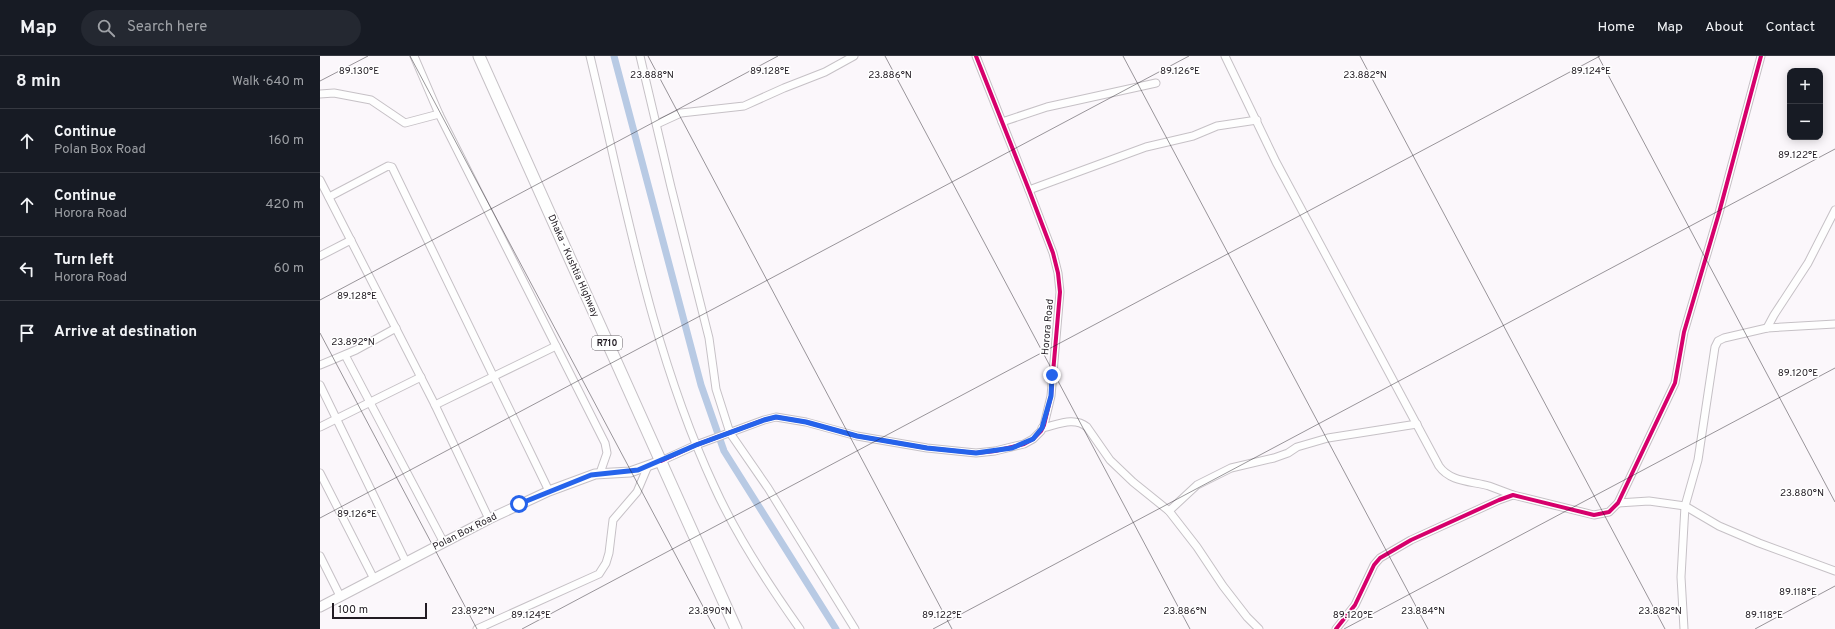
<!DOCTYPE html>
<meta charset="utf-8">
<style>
:root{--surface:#171b24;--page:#242831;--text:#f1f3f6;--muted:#9ea1a6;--line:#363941}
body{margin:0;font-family:Overpass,sans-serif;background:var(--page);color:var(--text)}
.controls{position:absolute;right:12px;top:12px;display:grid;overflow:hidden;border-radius:8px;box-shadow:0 2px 10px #0003}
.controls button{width:36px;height:36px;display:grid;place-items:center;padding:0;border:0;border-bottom:1px solid var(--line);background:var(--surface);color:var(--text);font:20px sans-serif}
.scale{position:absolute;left:12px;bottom:10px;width:95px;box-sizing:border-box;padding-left:4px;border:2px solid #221c23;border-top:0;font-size:11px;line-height:14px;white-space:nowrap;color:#221c23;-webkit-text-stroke:3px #fff;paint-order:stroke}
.stop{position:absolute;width:12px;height:12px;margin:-9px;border:3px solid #2563eb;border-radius:50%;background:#fff}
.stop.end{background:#2563eb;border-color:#fff;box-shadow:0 1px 4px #0008}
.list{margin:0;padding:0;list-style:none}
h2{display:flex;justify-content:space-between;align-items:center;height:52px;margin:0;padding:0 16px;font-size:17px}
h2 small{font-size:13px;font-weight:400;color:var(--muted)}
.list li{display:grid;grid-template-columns:26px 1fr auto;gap:12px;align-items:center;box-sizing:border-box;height:64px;padding:0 16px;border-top:1px solid var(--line)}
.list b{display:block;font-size:15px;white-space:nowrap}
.list p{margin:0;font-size:13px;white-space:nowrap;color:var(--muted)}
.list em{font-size:13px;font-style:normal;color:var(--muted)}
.icon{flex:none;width:22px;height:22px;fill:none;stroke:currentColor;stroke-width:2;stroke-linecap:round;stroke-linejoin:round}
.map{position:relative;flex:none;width:1515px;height:573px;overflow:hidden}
header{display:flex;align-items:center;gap:24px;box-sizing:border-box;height:56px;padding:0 20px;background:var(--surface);border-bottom:1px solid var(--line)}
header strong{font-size:19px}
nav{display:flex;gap:22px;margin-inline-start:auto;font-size:14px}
.search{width:280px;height:36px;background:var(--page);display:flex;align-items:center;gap:10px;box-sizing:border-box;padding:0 14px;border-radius:22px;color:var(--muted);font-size:15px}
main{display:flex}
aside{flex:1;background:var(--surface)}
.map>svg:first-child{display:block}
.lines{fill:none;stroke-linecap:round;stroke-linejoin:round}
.canal{stroke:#b8cae4;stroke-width:7}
.minor-casing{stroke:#c6c1c6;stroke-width:9}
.secondary-casing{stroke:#c6c1c6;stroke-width:11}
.primary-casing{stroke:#c6c1c6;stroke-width:13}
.minor{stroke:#fefefe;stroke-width:7}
.secondary{stroke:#fefefe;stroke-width:9}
.primary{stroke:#fefefe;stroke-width:11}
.cycleway-casing{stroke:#fff;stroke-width:6}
.cycleway{stroke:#d6006c;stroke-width:4}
.route{stroke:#2563eb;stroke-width:5}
.ticks{fill:none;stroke:#221c23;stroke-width:1;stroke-opacity:0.45}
.labels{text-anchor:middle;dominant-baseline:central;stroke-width:3;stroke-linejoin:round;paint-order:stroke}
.shield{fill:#fff;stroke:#646065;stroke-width:1}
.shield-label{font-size:9px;font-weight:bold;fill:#221c23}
.street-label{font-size:10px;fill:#221c23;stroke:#fff}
.ticks-label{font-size:10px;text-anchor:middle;fill:#221c23;stroke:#fff;stroke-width:3;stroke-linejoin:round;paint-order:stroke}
</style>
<header>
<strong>Map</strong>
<div class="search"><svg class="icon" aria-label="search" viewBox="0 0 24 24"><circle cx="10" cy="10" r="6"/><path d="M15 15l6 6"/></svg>Search here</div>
<nav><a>Home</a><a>Map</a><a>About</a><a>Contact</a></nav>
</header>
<main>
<aside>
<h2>8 min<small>Walk · 640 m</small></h2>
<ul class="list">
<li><svg class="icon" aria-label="ahead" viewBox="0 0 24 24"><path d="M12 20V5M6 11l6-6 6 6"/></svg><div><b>Continue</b><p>Polan Box Road</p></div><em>160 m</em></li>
<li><svg class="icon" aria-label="ahead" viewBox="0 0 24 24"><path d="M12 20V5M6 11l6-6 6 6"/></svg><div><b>Continue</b><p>Horora Road</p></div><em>420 m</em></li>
<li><svg class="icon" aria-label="left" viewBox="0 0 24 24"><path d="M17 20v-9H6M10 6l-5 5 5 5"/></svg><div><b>Turn left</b><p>Horora Road</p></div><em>60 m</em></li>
<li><svg class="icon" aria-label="arrive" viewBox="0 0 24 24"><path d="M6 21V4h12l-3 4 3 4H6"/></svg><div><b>Arrive at destination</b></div></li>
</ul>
</aside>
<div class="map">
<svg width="1515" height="573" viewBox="0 0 1515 573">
<rect width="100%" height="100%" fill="#fbf7fb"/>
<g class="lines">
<polyline class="canal" points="294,0 381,329 404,395 516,573"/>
<g class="minor-casing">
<g id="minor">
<polyline points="94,0 119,58 285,387 287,397 280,417"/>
<path d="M 270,0 C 305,145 331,294 394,430 C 417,481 448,528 480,573"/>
<polyline points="320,0 351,131 389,282 396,333 410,377 448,432 535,573"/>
<path d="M 905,0 L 956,106 L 1119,410 C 1130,426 1151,425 1169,430 C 1177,433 1185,436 1193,439"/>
<polyline points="0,38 14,37 51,44 85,67 119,58"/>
<polyline points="682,66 727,51 836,27"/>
<polyline points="337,68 361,57 424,50 464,32 505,16 534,0"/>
<polyline points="0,124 115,349 169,463"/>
<polyline points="709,134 826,91 873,80 897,70 937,64"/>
<polyline points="9,141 68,110 72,111 229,435"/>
<polyline points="0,200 31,184"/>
<polyline points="1447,272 1454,259 1488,207 1515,154"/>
<polyline points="25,299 124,487"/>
<polyline points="0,309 36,294 76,272"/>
<polyline points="0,329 86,506"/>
<polyline points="115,349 236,290"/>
<polyline points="0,371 101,321"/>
<path d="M 722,372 C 737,369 754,360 767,371 L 790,404 L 813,426 L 849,455 L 877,491 L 903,530 L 927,561 L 939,573"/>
<polyline points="341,405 376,389 444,364 456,361 486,366 537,380 607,392 656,397 675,395 704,388 713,383 721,375 724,369 731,340 740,236 738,217 733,197 709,134 656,0"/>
<polyline points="0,417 54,523"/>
<polyline points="1298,447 1329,445 1365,450 1399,470 1439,487 1515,515"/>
<polyline points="849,455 877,429 911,412 954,402 968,397 977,391 1008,382 1097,368"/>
<polyline points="0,500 20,540"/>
<polyline points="157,573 279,518 286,507 289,497 293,464 317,436 328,410"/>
<polyline points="1016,573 1035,549 1054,509 1060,502 1091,484 1179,444 1193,439 1274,459 1289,456 1298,447 1355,327 1364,276 1399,157 1441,0"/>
<polyline points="1364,573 1361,521 1365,450 1378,404 1395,291 1398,285 1404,282 1447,272 1515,268"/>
</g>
</g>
<g class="secondary-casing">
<polyline id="secondary" points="0,551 169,463 229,435 275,418 310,416 341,405"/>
</g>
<g class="primary-casing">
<polyline id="primary" points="159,0 416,573"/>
</g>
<use href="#minor" class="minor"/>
<use href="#secondary" class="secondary"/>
<use href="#primary" class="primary"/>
<g class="cycleway-casing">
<g id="cycleway">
<polyline points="341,405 376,389 444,364 456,361 486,366 537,380 607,392 656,397 675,395 704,388 713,383 721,375 724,369 731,340 740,236 738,217 733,197 709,134 656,0"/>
<polyline points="1016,573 1035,549 1054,509 1060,502 1091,484 1179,444 1193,439 1274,459 1289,456 1298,447 1355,327 1364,276 1399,157 1441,0"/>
</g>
</g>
<use href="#cycleway" class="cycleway"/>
</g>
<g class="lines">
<polyline class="route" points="199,448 271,419 318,414 376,389 444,364 456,361 486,366 537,380 607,392 656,397 692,392 713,383 722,372 731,340 732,319"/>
</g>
<path class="ticks" d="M 90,0 L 395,573M 328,0 L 632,573M 565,0 L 870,573M 803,0 L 1108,573M 1040,0 L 1345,573M 1278,0 L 1515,446M 0,25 L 48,0M 0,244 L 458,0M 0,277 L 157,573M 0,462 L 869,0M 202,573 L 1280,0M 613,573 L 1515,93M 1024,573 L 1515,312M 1435,573 L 1515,530"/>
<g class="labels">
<rect class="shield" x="272" y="280" width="30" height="14" rx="3"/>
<g class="shield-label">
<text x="287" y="287">R710</text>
</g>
<g class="street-label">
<text transform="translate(253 210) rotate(66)">Dhaka - Kushtia Highway</text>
<text transform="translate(728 271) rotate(-85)">Horora Road</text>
<text transform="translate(145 476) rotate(-27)">Polan Box Road</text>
</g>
</g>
<g class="ticks-label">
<text x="1271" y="18">89.124°E</text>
<text x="39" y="18">89.130°E</text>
<text x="450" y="18">89.128°E</text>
<text x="860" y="18">89.126°E</text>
<text x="332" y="22">23.888°N</text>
<text x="570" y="22">23.886°N</text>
<text x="1045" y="22">23.882°N</text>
<text x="1478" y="102">89.122°E</text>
<text x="37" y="243">89.128°E</text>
<text x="33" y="289">23.892°N</text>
<text x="1478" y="320">89.120°E</text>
<text x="1482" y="440">23.880°N</text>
<text x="37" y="461">89.126°E</text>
<text x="1478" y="539">89.118°E</text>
<text x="153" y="558">23.892°N</text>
<text x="390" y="558">23.890°N</text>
<text x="865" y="558">23.886°N</text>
<text x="1103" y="558">23.884°N</text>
<text x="1340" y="558">23.882°N</text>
<text x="211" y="562">89.124°E</text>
<text x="622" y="562">89.122°E</text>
<text x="1033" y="562">89.120°E</text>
<text x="1444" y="562">89.118°E</text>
</g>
</svg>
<div class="controls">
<button>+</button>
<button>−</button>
</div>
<div class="scale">100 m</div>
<div class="stop" style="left:199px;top:448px"></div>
<div class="stop end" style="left:732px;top:319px"></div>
</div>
</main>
